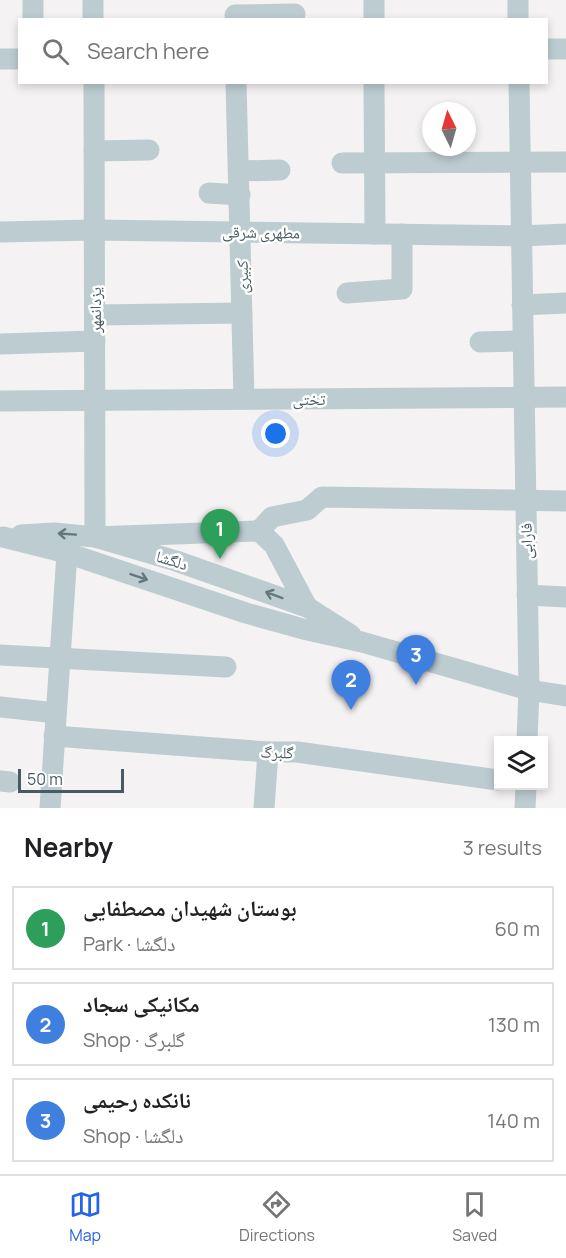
<!DOCTYPE html>
<meta charset="utf-8">
<style>
:root{--surface:#fff;--page:#f2f2f2;--text:#202124;--muted:#757577;--line:#e0e0e0;--accent:#2563eb}
body{margin:0;font-family:Manrope,"Noto Naskh Arabic",sans-serif;background:var(--page);color:var(--text)}
.controls{position:absolute;right:18px;bottom:18px;display:grid;overflow:hidden;border-radius:0px;box-shadow:0 3px 9px #0003}
.controls button{width:54px;height:54px;display:grid;place-items:center;padding:0;border:0;border-bottom:2px solid var(--line);background:var(--surface);color:var(--text);font:30px sans-serif}
.compass{position:absolute;left:422px;top:102px;width:54px;height:54px;border-radius:50%;background:var(--surface);box-shadow:0 3px 9px #0003;rotate:355deg}
.scale{position:absolute;left:18px;bottom:15px;width:106px;box-sizing:border-box;padding-left:6px;border:3px solid #475c62;border-top:0;font-size:16px;line-height:21px;white-space:nowrap;color:#475c62;-webkit-text-stroke:4px #fff;paint-order:stroke}
.you{position:absolute;left:276px;top:434px;width:21px;height:21px;margin:-15px;border:4px solid #fff;border-radius:50%;background:#1a73e8;box-shadow:0 0 0 9px #1a73e833}
.badge{display:grid;place-items:center;width:39px;height:39px;border-radius:50%;background:var(--accent);color:#fff;font-size:20px;font-weight:700}
.pin{position:absolute;translate:-50% -50px;filter:drop-shadow(0 2px 3px #0008)}
.pin::after{content:'';position:absolute;top:32px;width:21px;height:18px;background:inherit;clip-path:polygon(0 0,100% 0,50% 100%)}
.list{margin:0;padding:0;list-style:none}
h2{display:flex;justify-content:space-between;align-items:center;height:78px;margin:0;padding:0 24px;font-size:26px}
h2 small{font-size:20px;font-weight:400;color:var(--muted)}
.list li{display:grid;grid-template-columns:39px 1fr auto;gap:18px;align-items:center;box-sizing:border-box;height:84px;margin:0 12px 12px;padding:0 12px;border:2px solid var(--line);border-radius:0px}
.list b{display:block;font-size:22px;white-space:nowrap}
.list p{margin:0;font-size:20px;white-space:nowrap;color:var(--muted)}
.list em{font-size:20px;font-style:normal;color:var(--muted)}
.icon{flex:none;width:33px;height:33px;fill:none;stroke:currentColor;stroke-width:2;stroke-linecap:round;stroke-linejoin:round}
.map{position:relative;flex:none;width:566px;height:808px;overflow:hidden}
.search{position:absolute;background:var(--surface);box-shadow:0 3px 9px #0003;left:18px;right:18px;top:18px;height:66px;display:flex;align-items:center;gap:15px;box-sizing:border-box;padding:0 21px;border-radius:0px;color:var(--muted);font-size:22px}
.sheet{height:366px;background:var(--surface)}
nav{display:flex;justify-content:space-around;align-items:center;box-sizing:border-box;height:84px;border-top:2px solid var(--line);background:var(--surface);font-size:16px;color:var(--muted)}
nav a{display:grid;justify-items:center;gap:3px}
nav .on{color:var(--accent)}
.map>svg:first-child{display:block}
.lines{fill:none;stroke-linecap:round;stroke-linejoin:round}
.minor{stroke:#bcccd0;stroke-width:21}
.oneway{stroke:#64787e}
.labels{text-anchor:middle;dominant-baseline:central;stroke-width:5;stroke-linejoin:round;paint-order:stroke}
.street-label{font-size:16px;fill:#475c62;stroke:#fff}
</style>
<div class="map">
<svg width="566" height="808" viewBox="0 0 566 808">
<rect width="100%" height="100%" fill="#f4f2f3"/>
<g class="lines">
<g class="minor">
<polyline points="33,0 33,20"/>
<polyline points="93,0 93,20"/>
<polyline points="518,0 518,20"/>
<polyline points="235,15 295,14"/>
<polyline points="374,20 374,0"/>
<polyline points="546,49 566,49"/>
<polyline points="0,59 20,59"/>
<polyline points="94,82 95,537 259,531 274,545 307,607"/>
<polyline points="236,82 244,399"/>
<polyline points="374,82 375,234"/>
<polyline points="519,82 529,690 527,740"/>
<polyline points="94,151 149,150"/>
<polyline points="342,163 566,162"/>
<polyline points="239,171 280,170"/>
<polyline points="209,193 240,195"/>
<polyline points="0,232 94,230 521,236 566,234"/>
<polyline points="347,293 402,289 402,234"/>
<polyline points="522,305 566,303"/>
<polyline points="95,315 242,313"/>
<polyline points="480,342 523,341"/>
<polyline points="0,344 95,341"/>
<polyline points="0,401 566,397"/>
<polyline points="259,531 272,517 307,510 322,497 566,501"/>
<polyline points="21,535 54,533 95,537 176,561 307,607 351,635"/>
<polyline points="3,537 67,553 246,613 303,629 362,642 529,690 566,696"/>
<polyline points="527,595 566,597"/>
<polyline points="0,655 226,667"/>
<polyline points="0,707 56,713"/>
<polyline points="54,736 268,752 297,752 498,780"/>
<polyline points="0,781 10,782"/>
<polyline points="50,808 67,553"/>
<polyline points="264,808 268,752"/>
<polyline points="525,808 526,786"/>
</g>
</g>
<defs><path id="oneway-shaft" d="M-6 0H5M1.5-3L5.5 0L1.5 3" fill="none" stroke-width="1.6" stroke-linecap="round" stroke-linejoin="round" transform="scale(1.5)"/></defs>
<g class="oneway">
<use href="#oneway-shaft" transform="translate(67 534) rotate(-176)"/>
<use href="#oneway-shaft" transform="translate(139 577) rotate(19)"/>
<use href="#oneway-shaft" transform="translate(274 595) rotate(-160)"/>
</g>
<g class="labels">
<g class="street-label">
<text transform="translate(261 232) rotate(1)">مطهری شرقی</text>
<text transform="translate(242 277) rotate(-91)">کبیری</text>
<text transform="translate(95 310) rotate(-90)">یزدانمهر</text>
<text x="309" y="399">تختی</text>
<text transform="translate(526 541) rotate(-91)">فارابی</text>
<text transform="translate(172 560) rotate(17)">دلگشا</text>
<text transform="translate(277 752) rotate(2)">گلبرگ</text>
</g>
</g>
</svg>
<div class="controls">
<button><svg class="icon" aria-label="layers" viewBox="0 0 24 24"><path d="M12 4l9 5-9 5-9-5zM3 14l9 5 9-5"/></svg></button>
</div>
<svg class="compass" viewBox="-18 -18 36 36"><path d="M0-13l5 13h-10z" fill="#e53935"/><path d="M0 13l5-13h-10z" fill="#757577"/></svg>
<div class="scale">50 m</div>
<div class="you"></div>
<div class="pin badge" style="left:220px;top:559px;background:#2e9e5b">1</div>
<div class="pin badge" style="left:351px;top:710px;background:#3f7fe0">2</div>
<div class="pin badge" style="left:416px;top:685px;background:#3f7fe0">3</div>
<div class="search"><svg class="icon" aria-label="search" viewBox="0 0 24 24"><circle cx="10" cy="10" r="6"/><path d="M15 15l6 6"/></svg>Search here</div>
</div>
<section class="sheet">
<h2>Nearby<small>3 results</small></h2>
<ul class="list">
<li><span class="badge" style="background:#2e9e5b">1</span><div><b>بوستان شهیدان مصطفایی</b><p>Park · دلگشا</p></div><em>60 m</em></li>
<li><span class="badge" style="background:#3f7fe0">2</span><div><b>مکانیکی سجاد</b><p>Shop · گلبرگ</p></div><em>130 m</em></li>
<li><span class="badge" style="background:#3f7fe0">3</span><div><b>نانکده رحیمی</b><p>Shop · دلگشا</p></div><em>140 m</em></li>
</ul>
</section>
<nav>
<a class="on"><svg class="icon" aria-label="map" viewBox="0 0 24 24"><path d="M3 6l6-2 6 2 6-2v14l-6 2-6-2-6 2zM9 4v14M15 6v14"/></svg>Map</a>
<a><svg class="icon" aria-label="directions" viewBox="0 0 24 24"><path d="M12 3l9 9-9 9-9-9zM9 14v-3h6M13 9l2 2-2 2"/></svg>Directions</a>
<a><svg class="icon" aria-label="saved" viewBox="0 0 24 24"><path d="M7 4h10v16l-5-4-5 4z"/></svg>Saved</a>
</nav>
